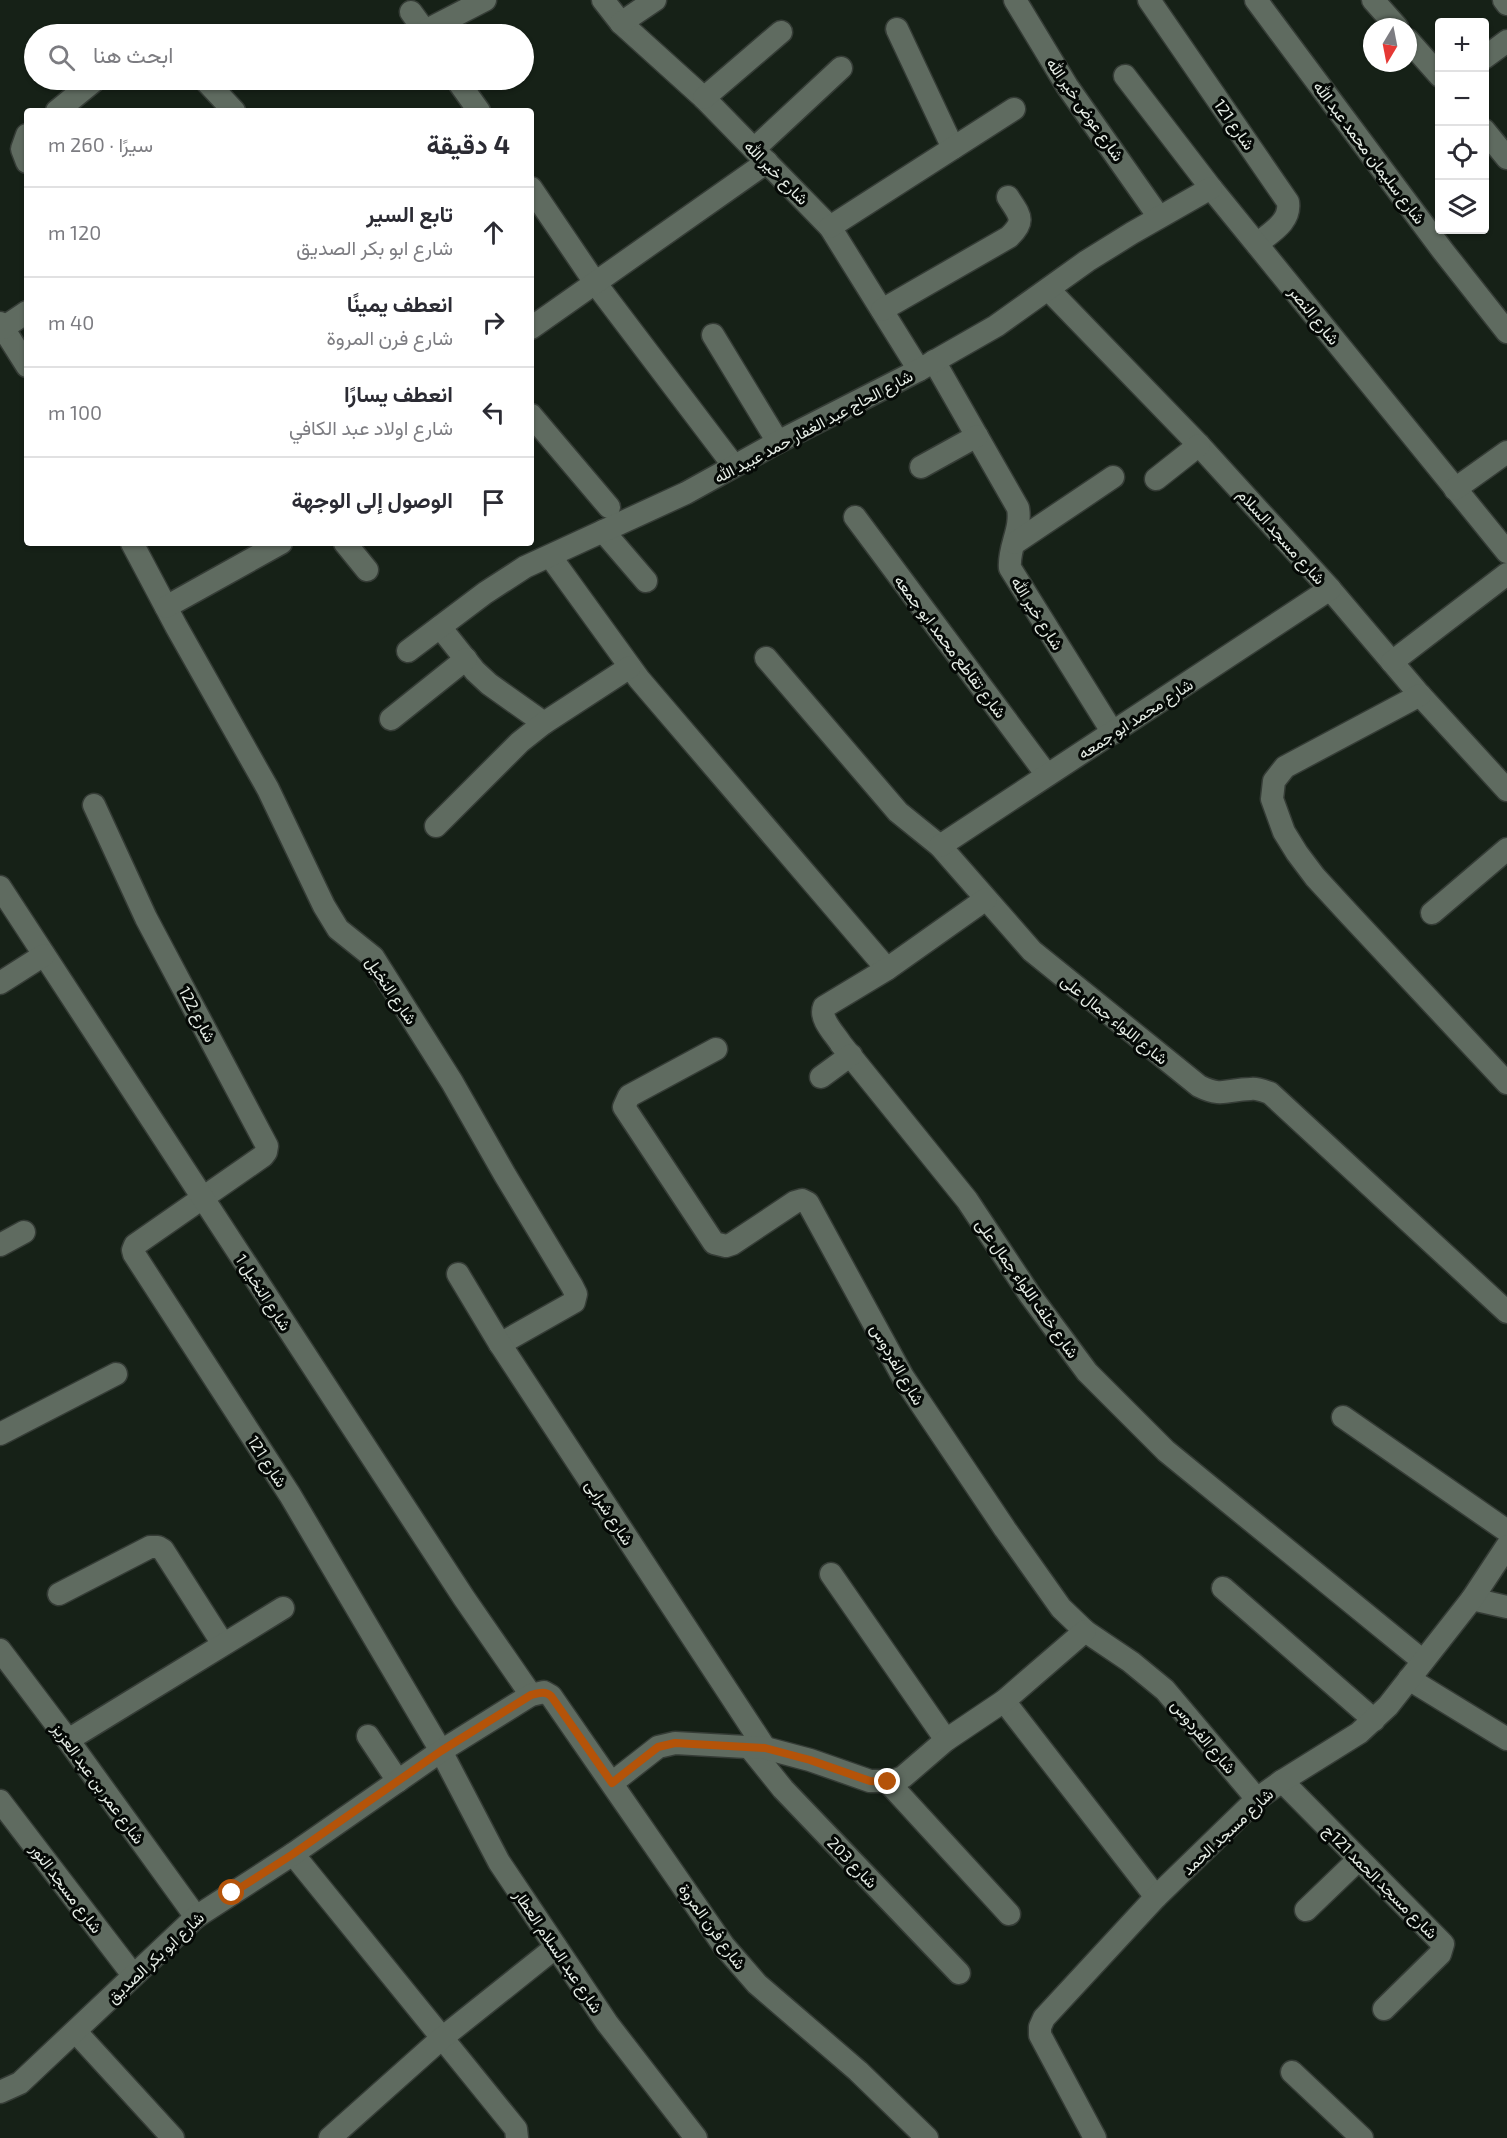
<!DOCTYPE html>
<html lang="ar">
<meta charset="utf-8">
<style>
:root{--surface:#fff;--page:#f2f2f3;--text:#2b2b33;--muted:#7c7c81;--line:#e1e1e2}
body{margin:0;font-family:"Exo 2",Vazirmatn,sans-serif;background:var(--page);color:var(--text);direction:rtl}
.controls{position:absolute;right:18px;top:18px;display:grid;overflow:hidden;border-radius:6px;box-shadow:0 2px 4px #0004}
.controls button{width:54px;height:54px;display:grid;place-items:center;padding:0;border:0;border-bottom:2px solid var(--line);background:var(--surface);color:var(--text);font:30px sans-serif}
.compass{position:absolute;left:1363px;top:18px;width:54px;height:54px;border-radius:50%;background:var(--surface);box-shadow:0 2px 4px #0004;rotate:190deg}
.stop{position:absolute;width:18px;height:18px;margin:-14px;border:4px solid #b45309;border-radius:50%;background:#fff}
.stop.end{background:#b45309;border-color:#fff;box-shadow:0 2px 6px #0008}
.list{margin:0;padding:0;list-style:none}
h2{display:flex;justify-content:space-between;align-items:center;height:78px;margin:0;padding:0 24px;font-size:26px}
h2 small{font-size:20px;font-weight:400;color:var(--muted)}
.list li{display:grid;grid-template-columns:39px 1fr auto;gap:18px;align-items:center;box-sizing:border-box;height:90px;padding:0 24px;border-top:2px solid var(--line)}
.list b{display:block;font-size:22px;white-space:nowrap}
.list p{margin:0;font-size:20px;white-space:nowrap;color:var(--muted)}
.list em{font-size:20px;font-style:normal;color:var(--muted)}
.icon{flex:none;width:33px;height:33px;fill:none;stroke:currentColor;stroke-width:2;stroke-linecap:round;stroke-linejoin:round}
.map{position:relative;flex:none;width:1507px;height:2138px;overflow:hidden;direction:ltr}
.search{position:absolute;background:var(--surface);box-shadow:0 2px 4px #0004;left:24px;top:24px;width:510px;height:66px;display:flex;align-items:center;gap:15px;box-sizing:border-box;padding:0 21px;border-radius:33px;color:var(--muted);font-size:22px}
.panel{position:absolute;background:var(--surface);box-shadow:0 2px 4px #0004;left:24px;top:108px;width:510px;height:438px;border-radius:6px;direction:rtl}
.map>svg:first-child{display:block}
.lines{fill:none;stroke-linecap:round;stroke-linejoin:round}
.street-casing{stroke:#353c36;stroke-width:25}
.street{stroke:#5f6b60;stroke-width:22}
.route{stroke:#b45309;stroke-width:8}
.labels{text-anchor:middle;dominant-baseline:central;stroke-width:6;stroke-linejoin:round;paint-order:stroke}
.street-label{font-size:16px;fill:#e5ece5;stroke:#050906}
</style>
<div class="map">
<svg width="1507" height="2138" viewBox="0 0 1507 2138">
<rect width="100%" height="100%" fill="#162117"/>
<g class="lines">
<g class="street-casing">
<g id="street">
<polyline points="603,0 621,23 704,98 830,227 919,370"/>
<polyline points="1015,0 1067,86 1159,217"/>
<path d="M 1149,0 L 1288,202 C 1291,222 1271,232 1257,244"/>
<polyline points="1256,0 1443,251 1507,332"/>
<polyline points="1373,0 1397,27"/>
<polyline points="1504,0 1507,4"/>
<polyline points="411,12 427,34"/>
<polyline points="621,23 655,0"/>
<polyline points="897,29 953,148"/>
<polyline points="425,31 485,0"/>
<polyline points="1408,40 1440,76"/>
<polyline points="1484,58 1507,41"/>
<polyline points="1125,76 1211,188 1507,552"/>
<polyline points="205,80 234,111"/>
<polyline points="457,80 479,111"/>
<polyline points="704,98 781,32"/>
<polyline points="57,111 95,80"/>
<polyline points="1484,130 1507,158"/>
<polyline points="27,135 22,149 27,162"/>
<polyline points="754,149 841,68"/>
<polyline points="531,188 596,284 734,466"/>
<polyline points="830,227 1014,109"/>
<polyline points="1049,290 1199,445 1330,589 1420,695 1507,790"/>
<path d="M 882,310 L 1009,237 C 1027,220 1019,215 1008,197"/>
<polyline points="0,323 27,366"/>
<polyline points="3,328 27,312"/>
<polyline points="531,328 767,162"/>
<polyline points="713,335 778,442"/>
<path d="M 934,361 L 1018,508 C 1022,530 1008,547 1010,568 L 1113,733"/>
<polyline points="531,415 609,507"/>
<polyline points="921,467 977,436"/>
<polyline points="1156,479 1199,445"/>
<polyline points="1455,489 1507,452"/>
<polyline points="855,517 1047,775"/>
<polyline points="603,531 646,581"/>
<polyline points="132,543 176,626 268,789 324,906 338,929 373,957 452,1082 505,1175 572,1286 576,1294 574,1302 500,1344"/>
<polyline points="345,543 367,570"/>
<polyline points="1015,543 1113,477"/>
<polyline points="550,556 639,679 887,969"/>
<polyline points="166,607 281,543"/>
<polyline points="440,627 475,671 489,684 544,723"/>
<polyline points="408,651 485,593 525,567 686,493 778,442 919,370 996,326 1087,261 1132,233 1211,188"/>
<path d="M 766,658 L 898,812 L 940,846 L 1032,951 L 1199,1086 C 1223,1098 1227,1089 1251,1089 C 1257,1088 1264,1091 1270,1093 L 1507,1312"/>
<polyline points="1392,662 1507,574"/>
<polyline points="1420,695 1285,767 1274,781 1272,799 1284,832 1297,853 1315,877 1350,915 1507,1083"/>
<polyline points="391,719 466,659"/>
<polyline points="94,805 146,918 267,1146 266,1152 263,1156 135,1245 133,1250 134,1254 290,1495 441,1751 499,1862 607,2023 696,2138"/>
<polyline points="436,826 520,742 544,723 630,667"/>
<polyline points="940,846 1330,589"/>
<polyline points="0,887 464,1598 531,1695"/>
<path d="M 986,899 L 887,969 L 824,1007 C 819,1019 835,1034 841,1044 L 967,1200 L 1030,1295 L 1087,1372 L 1166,1451 L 1423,1661"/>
<polyline points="1432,913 1507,849"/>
<polyline points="0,983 44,955"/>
<polyline points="716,1049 629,1096 624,1107 714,1243 726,1246 732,1244 795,1202 802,1200 808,1203 903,1377 1005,1529 1061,1608 1085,1631 1131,1662 1165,1690 1257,1799"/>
<polyline points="821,1077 851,1055"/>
<polyline points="0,1245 24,1232"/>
<polyline points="458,1274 500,1344 765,1748"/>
<polyline points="1343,1417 1507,1531"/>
<polyline points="0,1434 116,1374"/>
<polyline points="831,1574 946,1740"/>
<polyline points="1223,1588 1374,1720"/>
<polyline points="59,1594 150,1547 158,1547 163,1550 223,1644"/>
<polyline points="1472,1599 1507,1607"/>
<polyline points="0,1650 68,1740 196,1917"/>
<polyline points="1409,1679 1507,1739"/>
<polyline points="1004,1701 1156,1897"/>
<polyline points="368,1736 398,1781"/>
<polyline points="68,1740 283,1608"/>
<polyline points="750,1748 783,1789 959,1973"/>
<polyline points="1282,1781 1443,1944 1440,1954 1384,2009"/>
<polyline points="888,1782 1009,1914"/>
<polyline points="612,1783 658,1747 675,1743 765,1748 810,1760 870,1781 893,1781 903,1777 946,1740 1004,1701 1085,1631"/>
<polyline points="0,1801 133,1975"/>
<polyline points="293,1854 516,2129 517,2138"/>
<polyline points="1306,1910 1359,1859"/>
<polyline points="76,2032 173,2138"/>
<polyline points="1292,2072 1362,2138"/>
<polyline points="0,2092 20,2083 196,1917 293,1854 441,1751 531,1695 544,1692 551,1696 724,1946 757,1984 858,2071 927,2138"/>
<polyline points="330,2138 442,2038 556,1947"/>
<polyline points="1095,2138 1040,2035 1040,2027 1044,2018 1156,1897 1257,1799 1282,1781 1359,1733 1388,1706 1472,1599 1507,1546"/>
</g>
</g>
<use href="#street" class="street"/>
</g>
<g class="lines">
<path class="route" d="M 232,1893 L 293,1854 L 441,1751 L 531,1695 C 539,1693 545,1691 551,1696 L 612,1783 L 658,1747 L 675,1743 L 765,1748 L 810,1760 L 870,1781 L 888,1782"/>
</g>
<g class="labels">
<g class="street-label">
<text transform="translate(1086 109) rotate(55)">شارع عوض خير الله</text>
<text transform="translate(1235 124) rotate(55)">شارع 121</text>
<text transform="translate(1370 152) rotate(53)">شارع سليمان محمد عبد الله</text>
<text transform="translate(777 172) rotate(45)">شارع خير الله</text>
<text transform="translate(1315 315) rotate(51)">شارع النصر</text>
<text transform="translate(813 426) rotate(-28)">شارع الحاج عبد الغفار حمد عبيد الله</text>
<text transform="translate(1282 536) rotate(48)">شارع مسجد السلام</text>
<text transform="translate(1038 613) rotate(58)">شارع خير الله</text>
<text transform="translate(951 646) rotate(53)">شارع تقاطع محمد ابو جمعه</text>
<text transform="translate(1135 718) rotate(-33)">شارع محمد ابو جمعه</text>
<text transform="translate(392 990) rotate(56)">شارع النخيل</text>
<text transform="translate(198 1014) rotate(62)">شارع 122</text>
<text transform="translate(1115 1019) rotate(39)">شارع اللواء جمال على</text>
<text transform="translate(1028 1288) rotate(55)">شارع خلف اللواء جمال على</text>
<text transform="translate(264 1292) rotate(57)">شارع النخيل 1</text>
<text transform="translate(898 1364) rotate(60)">شارع الفردوس</text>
<text transform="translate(268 1461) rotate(57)">شارع 121</text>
<text transform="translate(610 1512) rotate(57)">شارع شرابى</text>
<text transform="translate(1204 1736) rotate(50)">شارع الفردوس</text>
<text transform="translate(99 1783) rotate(54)">شارع عمر بن عبد العزيز</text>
<text transform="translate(1227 1831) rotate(-43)">شارع مسجد الحمد</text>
<text transform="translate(853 1862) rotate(46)">شارع 203</text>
<text transform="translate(1381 1881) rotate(45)">شارع مسجد الحمد 121ج</text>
<text transform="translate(67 1888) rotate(53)">شارع مسجد النور</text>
<text transform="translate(713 1926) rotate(54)">شارع فرن المروة</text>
<text transform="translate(559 1951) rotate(56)">شارع عبد السلام العطار</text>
<text transform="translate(155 1957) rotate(-43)">شارع ابو بكر الصديق</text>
</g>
</g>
</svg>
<div class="controls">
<button>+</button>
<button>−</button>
<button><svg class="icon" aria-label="locate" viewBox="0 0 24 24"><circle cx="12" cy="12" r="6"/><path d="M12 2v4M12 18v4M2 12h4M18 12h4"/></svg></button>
<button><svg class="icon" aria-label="layers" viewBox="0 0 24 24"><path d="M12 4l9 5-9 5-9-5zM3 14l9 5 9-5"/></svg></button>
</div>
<svg class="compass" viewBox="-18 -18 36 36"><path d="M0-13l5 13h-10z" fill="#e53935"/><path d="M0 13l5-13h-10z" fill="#7c7c81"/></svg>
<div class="stop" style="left:232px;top:1893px"></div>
<div class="stop end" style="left:888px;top:1782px"></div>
<div class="search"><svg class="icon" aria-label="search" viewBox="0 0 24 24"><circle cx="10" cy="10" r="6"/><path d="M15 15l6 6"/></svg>ابحث هنا</div>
<section class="panel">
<h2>4 دقيقة<small>سيرًا · 260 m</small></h2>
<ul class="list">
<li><svg class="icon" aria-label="ahead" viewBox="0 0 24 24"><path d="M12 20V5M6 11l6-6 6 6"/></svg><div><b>تابع السير</b><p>شارع ابو بكر الصديق</p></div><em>120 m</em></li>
<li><svg class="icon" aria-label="right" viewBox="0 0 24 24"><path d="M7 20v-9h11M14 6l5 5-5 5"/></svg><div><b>انعطف يمينًا</b><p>شارع فرن المروة</p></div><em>40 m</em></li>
<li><svg class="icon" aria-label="left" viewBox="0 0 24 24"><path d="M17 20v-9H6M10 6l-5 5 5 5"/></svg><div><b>انعطف يسارًا</b><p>شارع اولاد عبد الكافي</p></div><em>100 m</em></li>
<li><svg class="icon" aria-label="arrive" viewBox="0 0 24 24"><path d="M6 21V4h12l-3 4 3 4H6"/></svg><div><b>الوصول إلى الوجهة</b></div></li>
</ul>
</section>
</div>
